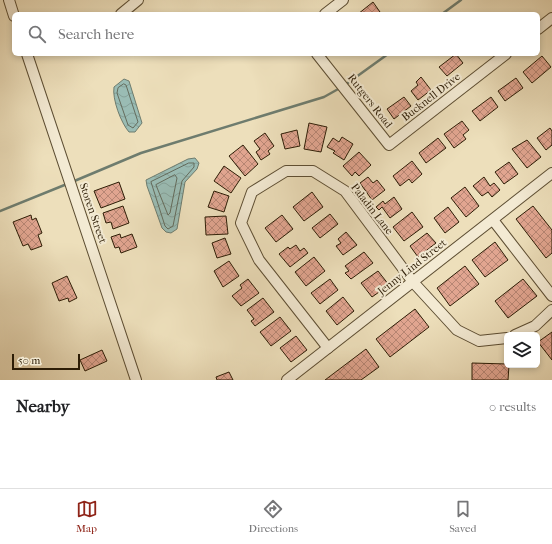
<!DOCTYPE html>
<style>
:root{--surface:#fff;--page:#f6f6f6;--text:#202124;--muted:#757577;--line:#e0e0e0;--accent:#8f2418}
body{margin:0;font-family:"IM FELL French Canon",serif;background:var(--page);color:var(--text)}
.controls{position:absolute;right:12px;bottom:12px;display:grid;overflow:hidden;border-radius:6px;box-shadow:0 2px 6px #0003}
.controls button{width:36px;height:36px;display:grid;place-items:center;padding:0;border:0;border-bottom:1px solid var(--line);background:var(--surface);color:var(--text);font:20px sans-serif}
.scale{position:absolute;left:12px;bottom:10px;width:68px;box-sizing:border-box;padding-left:4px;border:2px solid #2d1d06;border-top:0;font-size:11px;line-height:14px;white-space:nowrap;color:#2d1d06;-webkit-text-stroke:3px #f3ead3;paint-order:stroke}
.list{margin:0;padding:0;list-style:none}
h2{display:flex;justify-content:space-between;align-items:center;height:52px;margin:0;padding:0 16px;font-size:17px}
h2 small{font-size:13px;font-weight:400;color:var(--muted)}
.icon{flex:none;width:22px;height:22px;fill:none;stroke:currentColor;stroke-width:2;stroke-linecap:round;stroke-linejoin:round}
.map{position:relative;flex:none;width:552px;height:380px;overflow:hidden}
.search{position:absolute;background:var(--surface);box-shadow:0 2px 6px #0003;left:12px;right:12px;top:12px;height:44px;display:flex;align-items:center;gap:10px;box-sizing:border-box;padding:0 14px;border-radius:6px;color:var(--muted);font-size:15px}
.sheet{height:108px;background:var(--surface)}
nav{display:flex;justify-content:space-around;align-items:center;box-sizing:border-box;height:56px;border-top:1px solid var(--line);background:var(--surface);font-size:11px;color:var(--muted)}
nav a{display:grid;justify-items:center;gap:2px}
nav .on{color:var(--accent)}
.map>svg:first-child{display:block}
.water{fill:url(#water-waves);stroke:#6e7c6e}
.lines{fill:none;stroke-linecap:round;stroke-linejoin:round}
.shore{stroke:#646c5d;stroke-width:1}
.stream{stroke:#6e7c6e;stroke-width:2.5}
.building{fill:url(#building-cross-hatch);stroke:#2d1d06}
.minor-casing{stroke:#5d4e33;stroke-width:12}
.minor{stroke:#f3ead3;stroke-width:10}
.labels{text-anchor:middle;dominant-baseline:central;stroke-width:4;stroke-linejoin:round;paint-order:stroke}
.street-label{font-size:11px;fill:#2d1d06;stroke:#f3ead3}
</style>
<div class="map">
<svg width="552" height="380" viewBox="0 0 552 380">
<defs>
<pattern id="water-waves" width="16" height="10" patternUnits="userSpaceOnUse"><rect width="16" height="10" fill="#9abcb4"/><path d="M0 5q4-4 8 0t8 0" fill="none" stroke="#85a199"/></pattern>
<pattern id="building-cross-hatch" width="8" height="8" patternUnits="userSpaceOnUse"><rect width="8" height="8" fill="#e1a590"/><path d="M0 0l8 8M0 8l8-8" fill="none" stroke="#b78674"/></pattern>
</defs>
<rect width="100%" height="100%" fill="#eddfbb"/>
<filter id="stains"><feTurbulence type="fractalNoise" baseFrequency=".005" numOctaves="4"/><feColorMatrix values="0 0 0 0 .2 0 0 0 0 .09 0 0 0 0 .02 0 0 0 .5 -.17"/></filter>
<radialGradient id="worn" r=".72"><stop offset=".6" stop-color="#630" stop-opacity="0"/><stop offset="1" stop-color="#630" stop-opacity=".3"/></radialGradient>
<g class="water">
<path d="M 124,79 L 129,81 L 142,123 L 135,132 L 129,132 C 121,123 112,99 114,87 Z"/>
<polygon points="195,158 199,163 197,169 185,182 177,229 171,233 166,232 162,228 147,186 146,180 188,159"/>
</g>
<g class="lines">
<g class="shore">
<polygon points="124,84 126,85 138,122 133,128 128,125 117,93 118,88"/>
<polygon points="189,163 194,163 194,167 182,181 173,226 168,229 165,226 151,182"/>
<polygon points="175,175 177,178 170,213 168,215 156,185"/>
</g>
<g class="stream">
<polyline points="442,14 461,0"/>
<polyline points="345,85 388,54"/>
<polyline points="72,182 141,153 324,97 340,88"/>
<polyline points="0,211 67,184"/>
</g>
</g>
<g class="building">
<polygon points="373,2 380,12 377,14 358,14"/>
<polygon points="456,54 463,63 447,76 439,67"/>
<polygon points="542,56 551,67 532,83 523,72"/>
<polygon points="421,77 431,90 418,100 411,91 418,85 416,82"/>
<polygon points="516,78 523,88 505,101 498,91"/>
<polygon points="404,97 411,106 394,119 387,109"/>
<polygon points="491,97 498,107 480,121 472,111"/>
<polygon points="462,121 469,130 463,135 466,139 454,148 444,134"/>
<polygon points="309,123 327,127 321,152 304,149"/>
<polygon points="550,128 552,131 552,145 546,150 537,138"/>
<polygon points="297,130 300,146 285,149 281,134"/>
<polygon points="265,133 274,146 268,151 270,154 261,160 256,152 260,149 254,141"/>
<polygon points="342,137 353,144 344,160 333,153 335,151 327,147 333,138 339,142"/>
<polygon points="438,138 446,148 426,163 419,153"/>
<polygon points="527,140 541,157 527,168 512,149"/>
<polygon points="243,145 258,164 245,176 229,156"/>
<polygon points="359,152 371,165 359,176 355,172 352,176 343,166"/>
<polygon points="412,161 422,174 412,183 409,179 400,186 393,176"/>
<polygon points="509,162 518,174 504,184 495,172"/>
<polygon points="224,166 241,178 231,193 214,181"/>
<polygon points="368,177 373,183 377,180 385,190 372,200 360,183"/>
<polygon points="484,177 490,186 494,183 500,190 492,197 488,192 482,196 473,186"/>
<polygon points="119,182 125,199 101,208 94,191"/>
<polygon points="465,187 479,206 466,217 451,198"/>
<polygon points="214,191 229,196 224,212 208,207"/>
<polygon points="312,192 323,207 304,221 293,207"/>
<polygon points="394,197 402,209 390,218 382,207 379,210 376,207 383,201 385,204"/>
<polygon points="123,206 129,223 113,229 111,222 106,223 103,213"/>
<polygon points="533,206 552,230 552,253 546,258 516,219"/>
<polygon points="448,207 459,222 445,233 434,218"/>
<polygon points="412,212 423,227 404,241 393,227"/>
<polygon points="330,214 338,224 320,238 312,228"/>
<polygon points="31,215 32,220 36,218 42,233 38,235 42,246 31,250 28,244 23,246 13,222"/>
<polygon points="282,215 293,229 276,242 265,228"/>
<polygon points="226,216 228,234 206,235 205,217"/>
<polygon points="346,232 357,245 343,255 336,246 341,243 338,239"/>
<polygon points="427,233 436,243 418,257 410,246"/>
<polygon points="120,234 121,238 132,234 137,247 121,253 119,247 115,248 111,237"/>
<polygon points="225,238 231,254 217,258 212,243"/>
<polygon points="495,242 508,260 485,277 472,260"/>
<polygon points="296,245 300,251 304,248 308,253 290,267 279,254 288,247 290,249"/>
<polygon points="364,252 373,263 351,279 345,273 349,271 345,266"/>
<polygon points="314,257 325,271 306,286 295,272"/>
<polygon points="229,261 239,276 223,287 214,271"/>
<polygon points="465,266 479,284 450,306 437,288"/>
<polygon points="378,271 389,285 372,297 361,283"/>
<polygon points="67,276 77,298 69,302 68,298 59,301 52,283"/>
<polygon points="248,279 259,293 241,306 232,296 242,288 240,285"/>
<polygon points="330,279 338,290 320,304 311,293"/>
<polygon points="523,279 537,296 508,318 495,301"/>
<polygon points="343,297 354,311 337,325 326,311"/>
<polygon points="263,298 274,312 255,326 251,321 254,319 247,310"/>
<polygon points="415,309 429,327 390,357 376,339"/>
<polygon points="280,317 291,331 271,346 260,332"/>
<polygon points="552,332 552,360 538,342"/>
<polygon points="296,336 307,350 291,362 280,348"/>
<polygon points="366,349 379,367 361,380 325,380"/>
<polygon points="102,350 107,361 85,371 80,360"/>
<polygon points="472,363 507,364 509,365 508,380 472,380"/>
<polygon points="229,372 233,380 217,380 216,377"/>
</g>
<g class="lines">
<g class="minor-casing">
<g id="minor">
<polyline points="9,0 14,16"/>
<polyline points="121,14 138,0"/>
<polyline points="325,14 343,0"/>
<polyline points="538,29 552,18"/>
<polyline points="27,54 136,380"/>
<polyline points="317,54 389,145 506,54"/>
<polyline points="493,220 552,296"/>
<polyline points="515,335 535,326 552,310"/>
<polyline points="328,348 259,260 241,223 252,192 286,171 313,171 345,191 413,282 457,330 479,341 507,338"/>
<polyline points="287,380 552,173"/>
</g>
</g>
<use href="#minor" class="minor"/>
</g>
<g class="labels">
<g class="street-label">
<text transform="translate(431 97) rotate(-38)">Bucknell Drive</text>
<text transform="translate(370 101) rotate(52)">Rutgers Road</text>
<text transform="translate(372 209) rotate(52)">Paladin Lane</text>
<text transform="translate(93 213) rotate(71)">Storen Street</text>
<text transform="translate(412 267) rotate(-38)">Jenny Lind Street</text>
</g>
</g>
<rect width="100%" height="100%" filter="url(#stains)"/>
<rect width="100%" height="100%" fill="url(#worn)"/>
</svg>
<div class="controls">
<button><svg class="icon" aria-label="layers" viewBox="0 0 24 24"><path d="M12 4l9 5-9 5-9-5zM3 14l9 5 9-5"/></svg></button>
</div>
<div class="scale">50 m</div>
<div class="search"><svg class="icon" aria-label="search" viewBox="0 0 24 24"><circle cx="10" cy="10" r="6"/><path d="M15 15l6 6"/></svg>Search here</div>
</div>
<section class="sheet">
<h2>Nearby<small>0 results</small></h2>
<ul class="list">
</ul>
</section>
<nav>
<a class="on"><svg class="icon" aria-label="map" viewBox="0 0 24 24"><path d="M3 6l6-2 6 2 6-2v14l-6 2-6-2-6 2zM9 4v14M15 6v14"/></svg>Map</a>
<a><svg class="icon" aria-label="directions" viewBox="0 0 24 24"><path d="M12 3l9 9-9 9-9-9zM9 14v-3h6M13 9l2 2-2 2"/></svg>Directions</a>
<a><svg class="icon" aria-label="saved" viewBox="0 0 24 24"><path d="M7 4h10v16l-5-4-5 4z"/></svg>Saved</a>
</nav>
